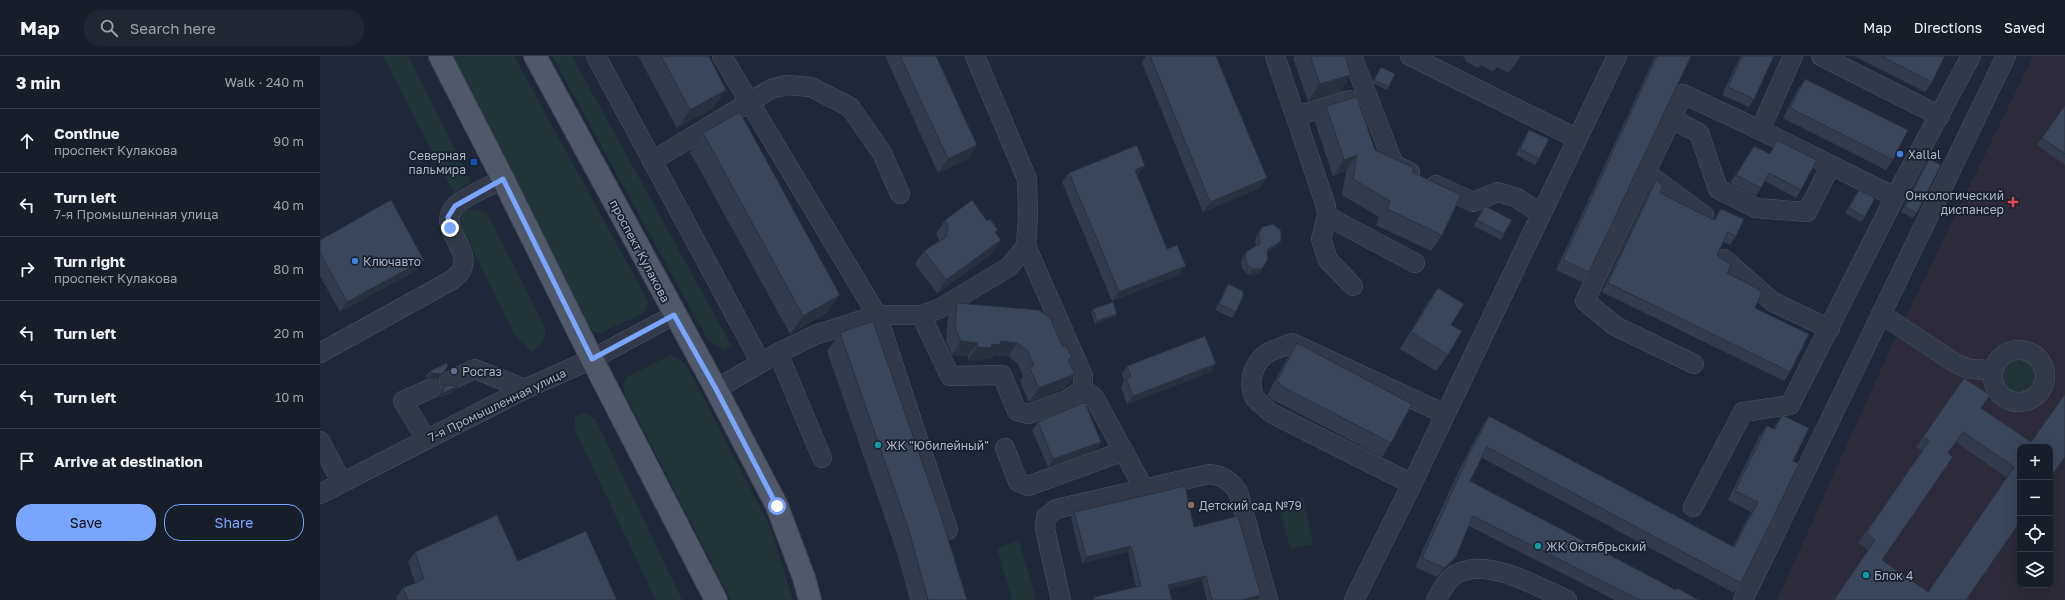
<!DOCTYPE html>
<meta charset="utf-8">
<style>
:root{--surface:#171e2a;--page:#202732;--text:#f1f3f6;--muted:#9ea2a8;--line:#363c47;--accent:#79a5fe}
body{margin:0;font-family:"Golos Text",sans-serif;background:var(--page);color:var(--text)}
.controls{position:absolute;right:12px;bottom:12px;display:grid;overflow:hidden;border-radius:8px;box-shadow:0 4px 16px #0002}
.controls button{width:36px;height:36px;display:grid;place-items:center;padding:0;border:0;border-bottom:1px solid var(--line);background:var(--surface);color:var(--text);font:20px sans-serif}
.stop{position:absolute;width:12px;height:12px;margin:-9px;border:3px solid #79a5fe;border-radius:50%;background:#fff}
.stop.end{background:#79a5fe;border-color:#fff;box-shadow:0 1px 4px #0008}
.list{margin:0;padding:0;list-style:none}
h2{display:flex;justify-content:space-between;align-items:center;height:52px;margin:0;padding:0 16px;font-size:17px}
h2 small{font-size:13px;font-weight:400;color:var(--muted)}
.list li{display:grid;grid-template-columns:26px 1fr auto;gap:12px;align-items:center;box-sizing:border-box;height:64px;padding:0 16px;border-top:1px solid var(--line)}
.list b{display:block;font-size:15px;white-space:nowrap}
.list p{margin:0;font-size:13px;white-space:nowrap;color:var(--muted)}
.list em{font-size:13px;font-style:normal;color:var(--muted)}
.actions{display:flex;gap:8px;padding:12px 16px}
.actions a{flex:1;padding:9px 0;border:1px solid var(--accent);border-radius:16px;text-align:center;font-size:14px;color:var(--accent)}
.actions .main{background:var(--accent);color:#111}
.icon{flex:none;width:22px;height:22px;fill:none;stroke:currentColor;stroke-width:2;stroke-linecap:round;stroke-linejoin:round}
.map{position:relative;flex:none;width:1745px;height:544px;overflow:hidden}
header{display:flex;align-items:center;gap:24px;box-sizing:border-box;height:56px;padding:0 20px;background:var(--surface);border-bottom:1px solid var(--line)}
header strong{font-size:19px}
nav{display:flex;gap:22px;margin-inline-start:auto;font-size:14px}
.search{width:280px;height:36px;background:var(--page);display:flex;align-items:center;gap:10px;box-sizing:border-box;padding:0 14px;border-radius:16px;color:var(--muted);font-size:15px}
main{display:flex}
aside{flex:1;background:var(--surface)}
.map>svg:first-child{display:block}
.medical{fill:#2d2a39;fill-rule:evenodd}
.green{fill:#213539}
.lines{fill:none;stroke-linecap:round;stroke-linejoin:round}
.minor-casing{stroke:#4d5564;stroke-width:20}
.major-casing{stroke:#3c4352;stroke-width:24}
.minor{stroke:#323a49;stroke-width:19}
.major{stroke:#505969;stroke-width:22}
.wall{fill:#323c4d;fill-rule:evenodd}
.shaded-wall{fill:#29313e}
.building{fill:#3a4659;stroke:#29313e;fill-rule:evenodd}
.route{stroke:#79a5fe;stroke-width:5}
.shop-dot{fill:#3f7fe0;stroke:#18202d;stroke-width:1.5}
.transit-dot{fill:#1a4fb4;stroke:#18202d;stroke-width:1.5}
.health-dot{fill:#e0444e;stroke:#18202d;stroke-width:1.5}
.service-dot{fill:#5c6f8a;stroke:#18202d;stroke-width:1.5}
.culture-dot{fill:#0f9aa8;stroke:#18202d;stroke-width:1.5}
.education-dot{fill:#8d6e63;stroke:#18202d;stroke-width:1.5}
.labels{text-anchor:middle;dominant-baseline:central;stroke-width:3.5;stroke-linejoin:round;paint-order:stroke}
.poi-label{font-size:12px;fill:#acb5c6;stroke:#18202d;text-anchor:start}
.street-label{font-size:12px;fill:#acb5c6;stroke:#18202d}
</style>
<header>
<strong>Map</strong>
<div class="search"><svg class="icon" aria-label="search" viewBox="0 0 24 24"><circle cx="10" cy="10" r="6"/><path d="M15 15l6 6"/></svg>Search here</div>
<nav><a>Map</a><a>Directions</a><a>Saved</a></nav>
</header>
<main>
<aside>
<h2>3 min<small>Walk · 240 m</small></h2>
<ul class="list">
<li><svg class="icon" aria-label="ahead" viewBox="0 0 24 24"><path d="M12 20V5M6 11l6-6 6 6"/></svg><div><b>Continue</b><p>проспект Кулакова</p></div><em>90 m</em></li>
<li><svg class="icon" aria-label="left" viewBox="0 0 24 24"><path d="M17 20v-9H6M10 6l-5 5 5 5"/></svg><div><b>Turn left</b><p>7-я Промышленная улица</p></div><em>40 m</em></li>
<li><svg class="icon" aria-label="right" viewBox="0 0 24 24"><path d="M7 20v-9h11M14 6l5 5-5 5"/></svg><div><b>Turn right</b><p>проспект Кулакова</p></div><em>80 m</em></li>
<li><svg class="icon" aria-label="left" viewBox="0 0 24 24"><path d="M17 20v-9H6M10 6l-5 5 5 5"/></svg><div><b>Turn left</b></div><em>20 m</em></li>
<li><svg class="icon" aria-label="left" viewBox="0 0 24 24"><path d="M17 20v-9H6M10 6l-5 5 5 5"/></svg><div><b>Turn left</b></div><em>10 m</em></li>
<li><svg class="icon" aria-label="arrive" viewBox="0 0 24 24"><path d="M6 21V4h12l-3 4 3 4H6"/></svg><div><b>Arrive at destination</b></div></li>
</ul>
<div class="actions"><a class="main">Save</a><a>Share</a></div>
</aside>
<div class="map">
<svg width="1745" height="544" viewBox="0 0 1745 544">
<rect width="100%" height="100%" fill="#1f2838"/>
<path class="medical" d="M 1713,0 L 1745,0 L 1745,544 L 1457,544 L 1570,293 ZM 1700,391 L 1730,391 L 1730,529 L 1700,529 Z"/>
<g class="green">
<polygon points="63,0 88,0 151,125 134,137"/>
<polygon points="129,0 194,0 328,245 326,254 322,258 280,277 271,275 266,270"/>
<polygon points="232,0 252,0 411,289 403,294 388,284"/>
<polygon points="151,153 167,157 226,273 223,286 212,296 194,278 135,158"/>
<polygon points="351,299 361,304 369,314 449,469 473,544 411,544 305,338 303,329 307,321"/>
<circle cx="1698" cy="320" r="19"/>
<polygon points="265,357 276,364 362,544 336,544 254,372 255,360"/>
<polygon points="983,442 993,488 970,493 959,447"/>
<polygon points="699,485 716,544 692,544 677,492"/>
</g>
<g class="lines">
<g class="minor-casing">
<g id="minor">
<polyline points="276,0 441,307"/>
<polyline points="402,0 557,259 628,474"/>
<polyline points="955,0 1006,150 1007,160 1095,207"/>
<polyline points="1032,0 1074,109 1090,116"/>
<polyline points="1090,0 1256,82"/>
<polyline points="1473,0 1440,74 1575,141"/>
<polyline points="1501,0 1620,60"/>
<polyline points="976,60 1029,44"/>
<polyline points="1352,63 1379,77 1398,133 1436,152 1487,156 1511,109"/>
<polyline points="332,105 451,33 466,29 491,31 530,51 562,97 580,138"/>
<polyline points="1325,116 1384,159"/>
<polyline points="1116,129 1153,146 1178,136 1197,142 1220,157"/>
<polyline points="1007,160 1001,183 1008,204 1033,230"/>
<polyline points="1404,203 1453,246 1510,273"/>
<polyline points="1561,258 1635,307 1649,313 1672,314"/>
<polyline points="601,259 630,320 682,319 697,355 708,358 747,344 763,333 763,320 706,190"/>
<circle cx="1699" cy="320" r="26"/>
<path d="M 0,297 L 132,224 C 135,221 141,217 142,213 C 151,190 116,172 135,150 C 142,142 172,129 183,123"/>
<polyline points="458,297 502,402"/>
<polyline points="1374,308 1295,270 1265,245 1363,38 1440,74"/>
<polyline points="129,325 155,313 205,333"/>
<polyline points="396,333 458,297 495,279 557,259 601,259 619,253 689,211 706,190 708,161 707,123 655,0"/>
<polyline points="763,333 774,341 824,433"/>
<polyline points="106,383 83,345 112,332"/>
<polyline points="0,385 22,427"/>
<polyline points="685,392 698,426 708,430 804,395"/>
<path d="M 1092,428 L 951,357 C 946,352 939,347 935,342 C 927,327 933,308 946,298 C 953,293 964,291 972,287 L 1125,358"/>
<polyline points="0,438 205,333 272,303 354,259"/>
<polyline points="1373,451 1423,356 1470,349 1575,141 1651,0"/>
<path d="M 741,544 L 725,473 L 726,461 L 736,453 L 889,418 C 903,420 910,424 918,436 L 948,544"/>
<polyline points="1034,544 1092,428 1297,0"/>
<path d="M 1116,544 C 1120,537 1126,526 1132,521 C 1161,497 1218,531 1247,544"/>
<polyline points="1423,544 1686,0"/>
</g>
</g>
<g class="major-casing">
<g id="major">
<polyline points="120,0 183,123 272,303 396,544"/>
<polyline points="215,0 396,333 457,450 484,522 490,544"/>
</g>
</g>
<use href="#minor" class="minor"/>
<use href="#major" class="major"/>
</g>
<g class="wall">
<polygon points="318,0 389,0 393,52 357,72"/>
<polygon points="567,0 616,0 657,89 648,103 618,117 566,2"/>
<polygon points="826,0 896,0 940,132 883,156 822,7"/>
<polygon points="975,0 1025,0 1020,36 988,45 973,2"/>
<polygon points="1142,0 1201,0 1189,17 1177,11 1173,16 1161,9 1158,12 1145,5 1146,3"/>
<polygon points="1335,0 1371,0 1269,216 1262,226 1236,214"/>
<polygon points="1420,0 1454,0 1434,43 1429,51 1402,39"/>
<polygon points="1534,0 1625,0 1612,26 1605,36"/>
<polygon points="1061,11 1069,31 1067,34 1054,28 1053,25"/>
<polygon points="1485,23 1573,104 1566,114 1463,62 1478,33"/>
<polygon points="1745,49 1745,109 1717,89"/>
<polygon points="1006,50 1055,94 1092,116 1122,179 1111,195 1056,169 1059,161 1022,139 1026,115 1013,120 995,66"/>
<polygon points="1209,74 1219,103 1215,109 1196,99 1206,79"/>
<polygon points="383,77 507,257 470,278 370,96"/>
<polygon points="1457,84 1481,134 1476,142 1445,125 1436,140 1410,127 1434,90 1449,98"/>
<polygon points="1609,103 1597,157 1593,162 1581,156 1605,108"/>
<polygon points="749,117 818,119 817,120 847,193 859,219 792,245 742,126"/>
<polygon points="1336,124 1340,137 1384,159 1394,163 1401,153 1416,180 1410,189 1403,186 1397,199 1407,217 1435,252 1470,316 1464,325 1282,236 1330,133"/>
<polygon points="1539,134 1545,161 1541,166 1525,157 1535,139"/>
<polygon points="1165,150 1184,178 1181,184 1154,170 1161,155"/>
<polygon points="625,164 676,177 672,198 617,237 595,208 604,195 618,185 619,183 616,178"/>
<polygon points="942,171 961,185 957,190 947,197 944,210 940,216 937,218 929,219 923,214 921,207 923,200 927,195 936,190 935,184 938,177"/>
<polygon points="0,184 97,214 20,256 0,220"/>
<polygon points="908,228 916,256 912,262 895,254 905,233"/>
<polygon points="1118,232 1131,269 1128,299 1116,315 1080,293 1106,249"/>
<polygon points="637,247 749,306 755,318 745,332 709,346 700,325 703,320 698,308 688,300 674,299 671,303 664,302 662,305 648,304 648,300 632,299 626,285 628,260"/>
<polygon points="773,253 797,258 795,261 775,268 771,256"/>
<polygon points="520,277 647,544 590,544 576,494 507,295"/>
<polygon points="977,287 1071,387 1062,401 953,344 947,339 968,301"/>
<polygon points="807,310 891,316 807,348 801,331 804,325 802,318"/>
<polygon points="110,315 118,323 107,322 106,320"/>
<path d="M 1644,322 L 1661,352 L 1711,386 L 1700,466 L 1646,544 L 1514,544 L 1548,494 L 1538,487 L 1602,395 L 1596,391 ZM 1636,386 L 1687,422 L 1608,536 L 1562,504 L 1628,397 Z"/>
<polygon points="1462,359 1473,405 1421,527 1414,537 1162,402 1150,425 1356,534 1378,544 1295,544 1149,470 1136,501 1129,510 1117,521 1095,511 1140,412 1162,370 1169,360 1413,490 1431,456 1408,444 1440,379 1447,370 1453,373 1456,368"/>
<polygon points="718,366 776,394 728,411 712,374"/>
<polygon points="754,456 874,471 937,544 887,544 882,525 849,533 852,544 773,544 774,541 816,531 808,496 762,507 751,461"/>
<polygon points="95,496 198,505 297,544 77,544 76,542 83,532 95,527 88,506"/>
</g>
<g class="shaded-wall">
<polygon points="1031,19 1020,36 988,45 1000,28"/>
<polygon points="406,34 393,52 357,72 370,54"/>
<polygon points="657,89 648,103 618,117 628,103"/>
<polygon points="1037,99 1026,115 1013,120 1024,104"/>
<polygon points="825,110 818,119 808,123 815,114"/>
<polygon points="947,122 940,132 883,156 890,146"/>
<polygon points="681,184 672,198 617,237 626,224"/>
<polygon points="961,185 957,190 943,199 947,194"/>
<polygon points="104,204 97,214 20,256 27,246"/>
<polygon points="866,210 859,219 792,245 799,236"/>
<polygon points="944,210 940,216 937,218 929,219 933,213"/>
<polygon points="520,239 507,257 470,278 483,260"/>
<polygon points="797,258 795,261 775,268 777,265"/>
<polygon points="641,285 658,287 648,300 632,299"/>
<polygon points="681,285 697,287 688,300 674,299 671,303 664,302 662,305 648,304 657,291 672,288"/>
<polygon points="896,308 891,316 807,348 813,340"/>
<polygon points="128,310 118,323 107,322 111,317"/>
<polygon points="755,318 745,332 709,346 719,332"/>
<polygon points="138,330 134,336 117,343 121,338"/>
<polygon points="781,386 776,394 728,411 733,403"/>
<polygon points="811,490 808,496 762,507 766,501"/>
<polygon points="1136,501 1129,510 1117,521 1124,512"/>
<polygon points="886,520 882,525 844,535 848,529"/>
<polygon points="941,539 937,544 921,544"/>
</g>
<g class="building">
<polygon points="341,0 389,0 406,34 370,54"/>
<polygon points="580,0 616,0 657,89 628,103"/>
<polygon points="830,0 896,0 947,122 890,146"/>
<polygon points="990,0 1025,0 1031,19 1000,28"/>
<polygon points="1337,0 1371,0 1269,216 1243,204"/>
<polygon points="1422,0 1454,0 1434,43 1408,31"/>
<polygon points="1561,0 1625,0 1612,26"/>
<polygon points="1061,11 1075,18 1069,31 1056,25 1055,22"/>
<polygon points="1485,23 1588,74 1573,104 1470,52"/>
<polygon points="1037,41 1055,94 1094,112 1092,116 1141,139 1122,179 1067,153 1070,145 1033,123 1037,99 1024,104 1006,50"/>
<polygon points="1745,49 1745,98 1722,82"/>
<polygon points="420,56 520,239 483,260 383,77"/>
<polygon points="1209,74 1229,83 1219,103 1200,93"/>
<polygon points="1457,84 1497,104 1481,134 1449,117 1441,132 1416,119 1434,90 1450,98"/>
<polygon points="817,89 825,110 815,114 847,193 857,189 866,210 799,236 749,117"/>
<polygon points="1609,103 1621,109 1597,157 1585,151"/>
<polygon points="1336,124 1343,130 1340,137 1384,159 1395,164 1401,153 1424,163 1416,180 1408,176 1397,199 1411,209 1407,217 1435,231 1442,237 1435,252 1489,278 1470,316 1288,227"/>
<polygon points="1539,134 1555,142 1545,161 1529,152"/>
<polygon points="71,144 104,204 27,246 0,197 0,184"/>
<polygon points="652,144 667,165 670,163 678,174 675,176 681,184 626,224 604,195 626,181 628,169 625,164"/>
<polygon points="1165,150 1192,164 1184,178 1157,164"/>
<polygon points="953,168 961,175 961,185 947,194 948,203 944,210 941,213 933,213 927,209 925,202 927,195 940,188 939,178 942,171"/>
<polygon points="908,228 923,235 923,240 916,256 899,248"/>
<polygon points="1118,232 1144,248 1131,269 1142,275 1128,299 1091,276"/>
<polygon points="793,246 797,258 777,265 773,253"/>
<polygon points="637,247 719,254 730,262 743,291 746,289 752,302 748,304 755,318 719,332 709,311 714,310 707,294 697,287 681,285 680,289 672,288 671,292 657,291 658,287 641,285 635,272"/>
<polygon points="553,265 622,463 647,544 608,544 589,475 520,277"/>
<polygon points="885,280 896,308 813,340 806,323 811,321 807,310"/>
<polygon points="977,287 1092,348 1071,387 963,331 957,325"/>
<polygon points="127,307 128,310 122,318 111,317 110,315"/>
<path d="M 1644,322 L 1670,339 L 1661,352 L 1711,386 L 1745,338 L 1745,401 L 1730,422 L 1730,391 L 1700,391 L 1700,466 L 1646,544 L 1514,544 L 1555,484 L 1546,477 L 1609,385 L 1603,381 ZM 1643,376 L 1694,411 L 1608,536 L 1562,504 L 1633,401 L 1628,397 Z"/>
<polygon points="126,329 137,330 138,330 121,338"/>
<polygon points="765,346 781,386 733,403 718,366"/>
<polygon points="1462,359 1489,372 1473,405 1479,408 1421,527 1167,391 1150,425 1356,534 1357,532 1379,544 1320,544 1153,460 1136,501 1124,512 1102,502 1147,403 1169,360 1414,491 1438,446 1415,435 1447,370 1455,373"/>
<polygon points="865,430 874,471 918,460 941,539 921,544 892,544 886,520 848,529 852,544 775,544 774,541 821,530 811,490 766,501 754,456"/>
<polygon points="177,459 198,505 266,475 297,544 88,544 83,532 104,523 95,496"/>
</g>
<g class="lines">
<polyline class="route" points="130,172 128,161 135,150 183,123 272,303 354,259 396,333 457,450"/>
</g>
<g class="shop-dot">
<circle cx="1580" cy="98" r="4"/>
<circle cx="35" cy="205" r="4"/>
</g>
<rect class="transit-dot" x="150" y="102" width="8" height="8" rx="2"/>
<path class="health-dot" d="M1691 140h4v4h4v4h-4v4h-4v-4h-4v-4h4z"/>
<circle class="service-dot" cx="134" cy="315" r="4"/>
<g class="culture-dot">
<circle cx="558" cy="389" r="4"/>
<circle cx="1218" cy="490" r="4"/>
<circle cx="1546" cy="519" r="4"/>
</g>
<circle class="education-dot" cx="871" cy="449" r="4"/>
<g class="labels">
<g class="poi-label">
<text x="1588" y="98">Xallal</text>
<text x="146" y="99" text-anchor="end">Северная<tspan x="146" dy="14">пальмира</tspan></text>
<text x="1684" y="139" text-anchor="end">Онкологический<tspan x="1684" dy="14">диспансер</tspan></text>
<text x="43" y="205">Ключавто</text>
<text x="142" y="315">Росгаз</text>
<text x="566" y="389">ЖК "Юбилейный"</text>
<text x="879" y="449">Детский сад №79</text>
<text x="1226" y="490">ЖК Октябрьский</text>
<text x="1554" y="519">Блок 4</text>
</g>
<g class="street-label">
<text transform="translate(320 195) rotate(62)">проспект Кулакова</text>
<text transform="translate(177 349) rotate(-26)">7-я Промышленная улица</text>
</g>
</g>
</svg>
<div class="controls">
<button>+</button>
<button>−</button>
<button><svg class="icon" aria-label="locate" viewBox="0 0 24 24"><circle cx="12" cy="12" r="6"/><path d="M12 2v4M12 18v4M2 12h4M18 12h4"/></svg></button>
<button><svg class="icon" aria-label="layers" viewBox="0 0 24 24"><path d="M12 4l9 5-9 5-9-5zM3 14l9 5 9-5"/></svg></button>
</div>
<div class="stop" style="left:457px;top:450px"></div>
<div class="stop end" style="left:130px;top:172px"></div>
</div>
</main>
